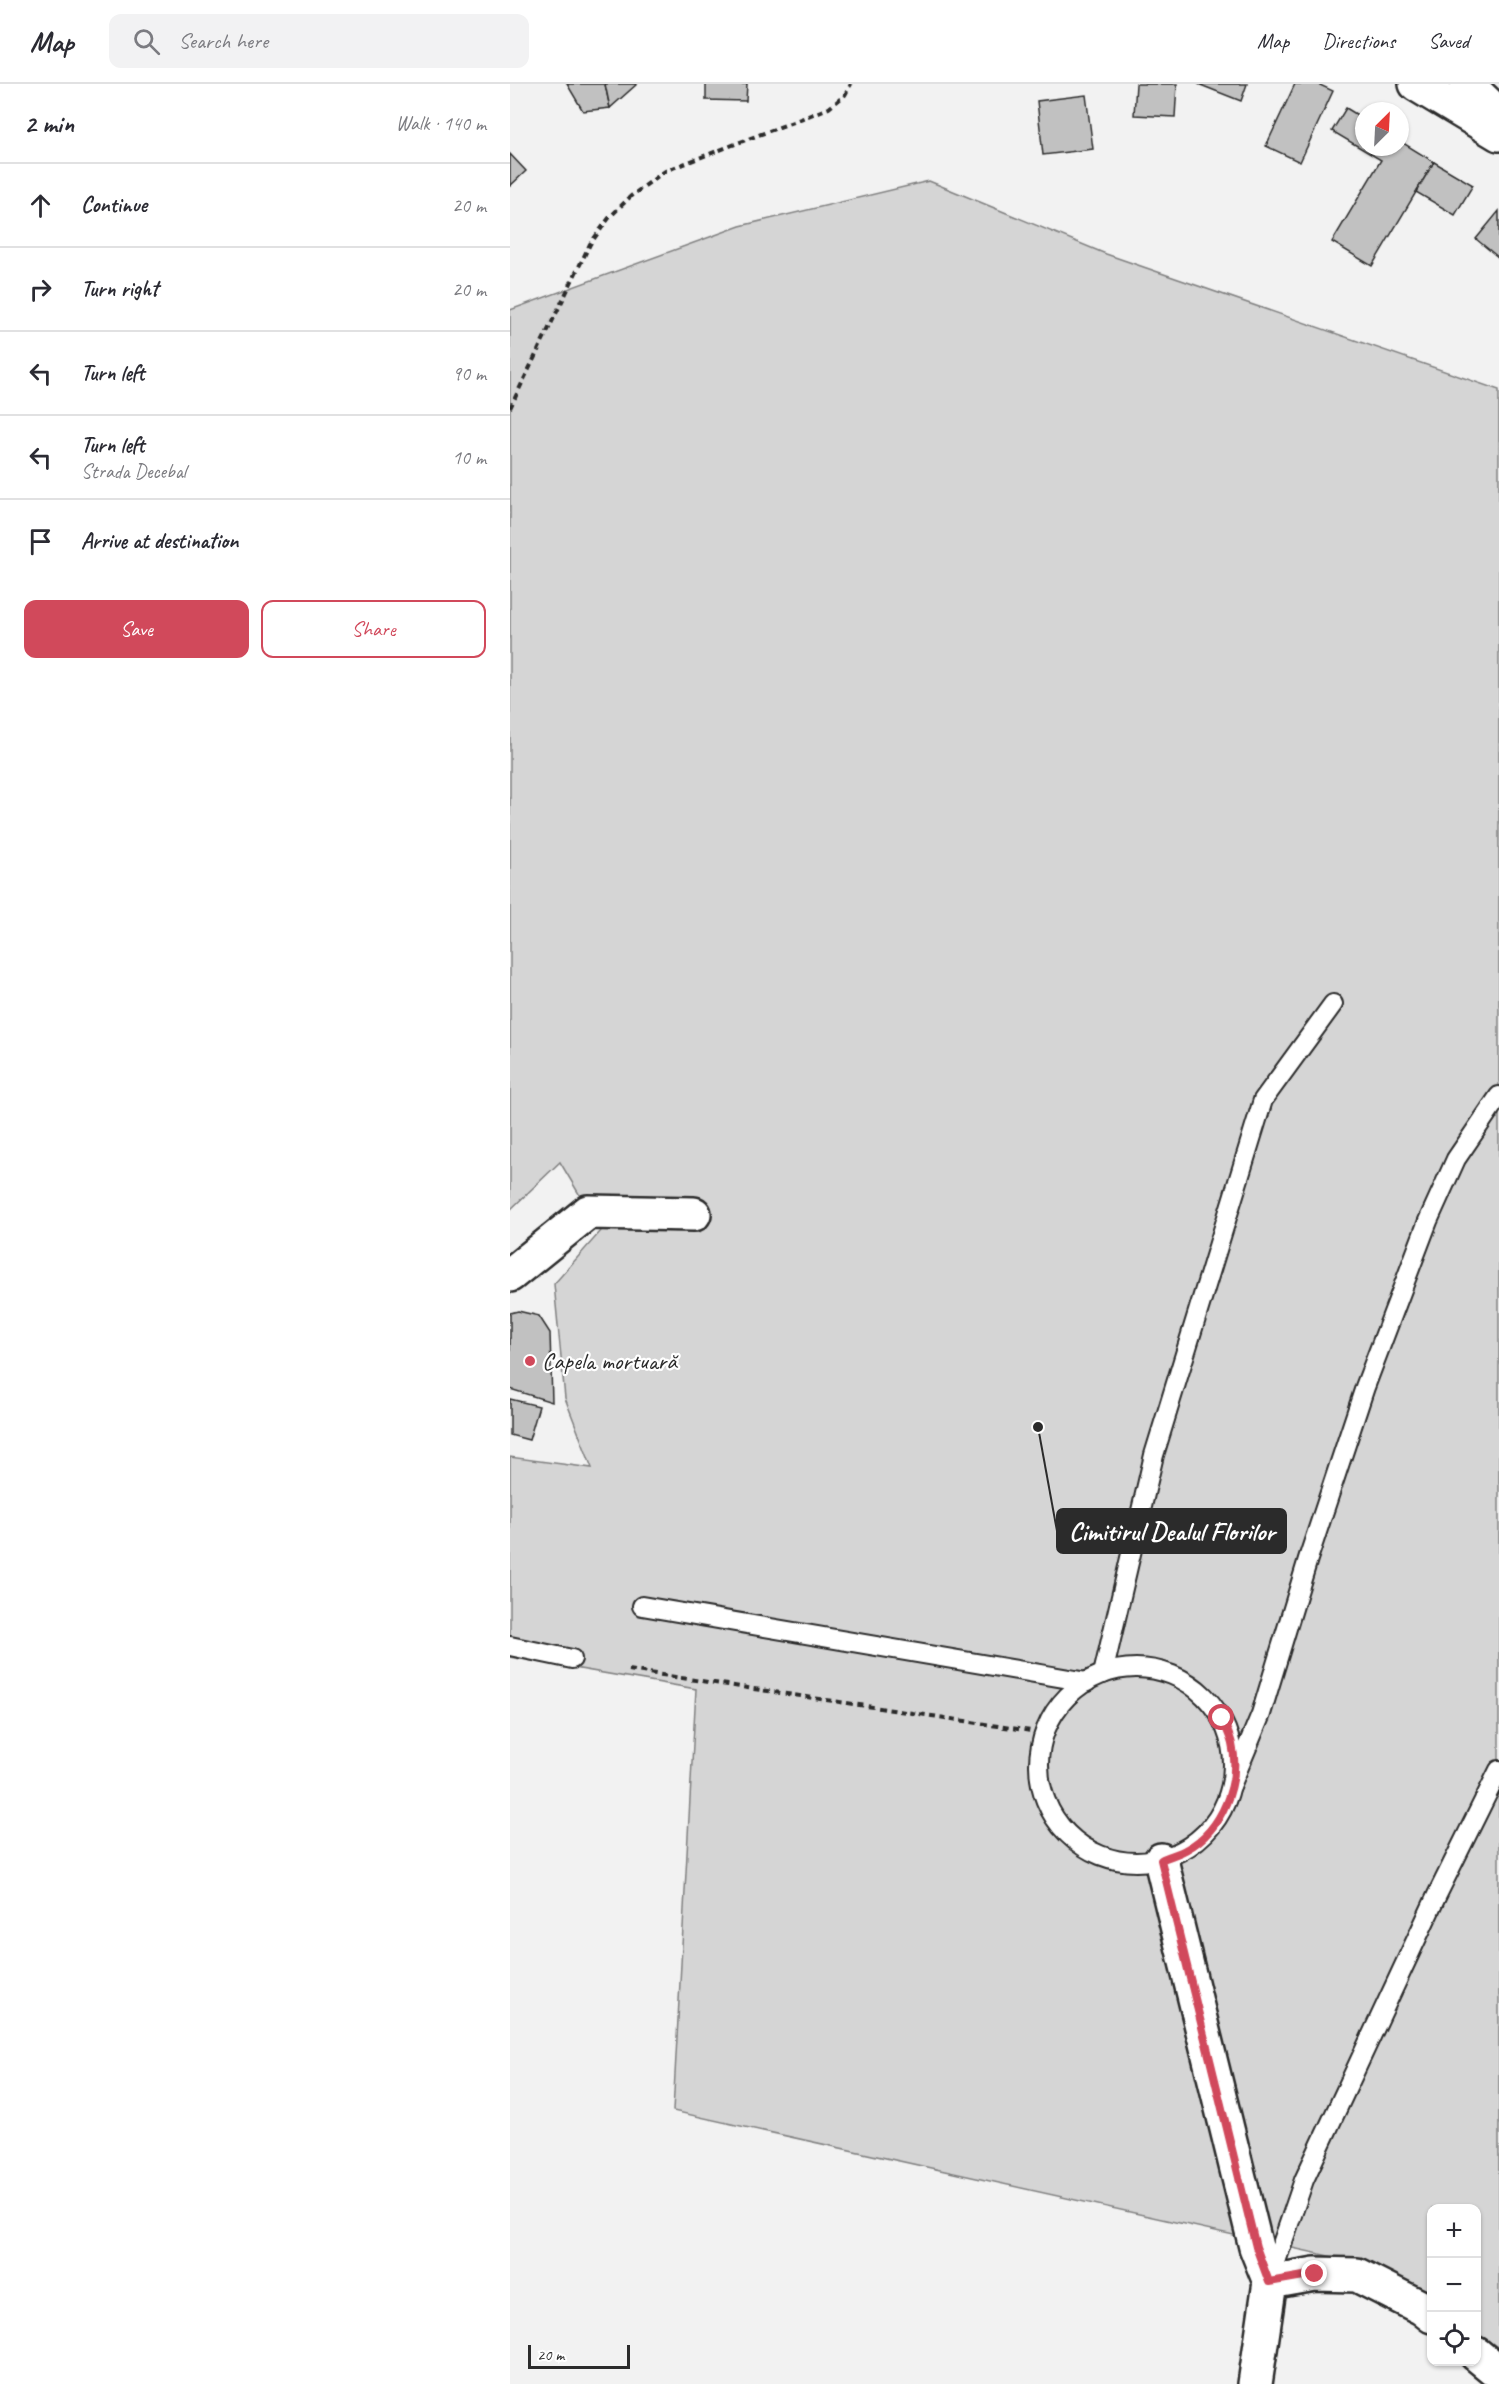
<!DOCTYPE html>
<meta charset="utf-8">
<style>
:root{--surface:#fff;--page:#f2f2f3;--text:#2b2b33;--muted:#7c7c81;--line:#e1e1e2;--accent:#d1495b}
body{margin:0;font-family:Caveat,sans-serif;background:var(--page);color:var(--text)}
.controls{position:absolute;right:18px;bottom:18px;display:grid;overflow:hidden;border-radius:12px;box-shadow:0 2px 4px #0004}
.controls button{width:54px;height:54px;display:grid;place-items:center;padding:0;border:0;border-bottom:2px solid var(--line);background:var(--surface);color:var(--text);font:30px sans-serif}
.compass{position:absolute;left:845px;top:18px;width:54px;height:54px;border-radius:50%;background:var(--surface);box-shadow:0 2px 4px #0004;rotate:24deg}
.scale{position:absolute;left:18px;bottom:15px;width:102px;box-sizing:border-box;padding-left:6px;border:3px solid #2b2b2b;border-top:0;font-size:16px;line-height:21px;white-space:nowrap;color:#2b2b2b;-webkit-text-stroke:4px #fff;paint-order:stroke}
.stop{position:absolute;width:18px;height:18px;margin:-14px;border:4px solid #d1495b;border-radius:50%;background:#fff}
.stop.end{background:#d1495b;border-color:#fff;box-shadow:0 2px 6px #0008}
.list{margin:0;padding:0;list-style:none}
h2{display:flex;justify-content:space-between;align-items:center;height:78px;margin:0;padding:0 24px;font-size:26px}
h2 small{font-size:20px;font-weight:400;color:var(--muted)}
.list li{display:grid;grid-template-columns:39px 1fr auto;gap:18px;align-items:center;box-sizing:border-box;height:84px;padding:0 24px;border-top:2px solid var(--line)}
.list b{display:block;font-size:22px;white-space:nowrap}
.list p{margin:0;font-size:20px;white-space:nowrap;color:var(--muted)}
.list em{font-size:20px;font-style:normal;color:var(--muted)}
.actions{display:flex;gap:12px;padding:18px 24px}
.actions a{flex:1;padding:14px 0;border:2px solid var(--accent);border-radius:12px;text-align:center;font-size:21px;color:var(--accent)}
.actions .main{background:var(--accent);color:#fff}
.icon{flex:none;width:33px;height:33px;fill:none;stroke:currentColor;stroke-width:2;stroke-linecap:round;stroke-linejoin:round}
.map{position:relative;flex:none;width:989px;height:2300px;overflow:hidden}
header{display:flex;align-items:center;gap:36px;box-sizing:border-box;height:84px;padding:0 30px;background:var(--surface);border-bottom:2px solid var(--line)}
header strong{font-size:28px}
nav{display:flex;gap:33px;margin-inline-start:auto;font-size:21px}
.search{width:420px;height:54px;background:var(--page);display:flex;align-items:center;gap:15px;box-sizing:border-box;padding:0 21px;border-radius:12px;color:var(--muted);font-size:22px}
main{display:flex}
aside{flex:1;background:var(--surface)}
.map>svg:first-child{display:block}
.green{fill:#d5d5d5;stroke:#808080;stroke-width:1.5}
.building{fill:#c1c1c1;stroke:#2b2b2b;stroke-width:1.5}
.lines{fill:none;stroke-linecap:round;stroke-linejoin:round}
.service-casing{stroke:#2b2b2b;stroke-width:22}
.minor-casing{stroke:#2b2b2b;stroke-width:38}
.trunk-casing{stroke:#2b2b2b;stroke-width:38}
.path{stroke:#2b2b2b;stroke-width:4;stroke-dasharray:6 4.5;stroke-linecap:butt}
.service{stroke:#fff;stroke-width:18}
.minor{stroke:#fff;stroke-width:33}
.trunk{stroke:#fff;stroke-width:33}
.route{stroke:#d1495b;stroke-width:8}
.poi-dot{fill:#d1495b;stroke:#fff;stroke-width:2}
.labels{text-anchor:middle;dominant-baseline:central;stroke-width:4.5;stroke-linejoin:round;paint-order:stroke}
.poi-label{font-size:24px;fill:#2b2b2b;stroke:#fff;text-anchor:start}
.leader{fill:none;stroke:#2b2b2b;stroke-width:2}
.callout-dot{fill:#2b2b2b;stroke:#fff;stroke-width:2}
.callout{fill:#2b2b2b;stroke:#2b2b2b;stroke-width:2}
.callout-label{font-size:26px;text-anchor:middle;font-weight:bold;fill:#fff}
</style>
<header>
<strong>Map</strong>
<div class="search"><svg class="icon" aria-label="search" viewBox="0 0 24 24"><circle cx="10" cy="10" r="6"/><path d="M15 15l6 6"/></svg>Search here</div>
<nav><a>Map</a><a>Directions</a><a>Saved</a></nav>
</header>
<main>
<aside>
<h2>2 min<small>Walk · 140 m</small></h2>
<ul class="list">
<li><svg class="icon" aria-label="ahead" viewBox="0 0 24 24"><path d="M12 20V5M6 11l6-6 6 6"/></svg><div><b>Continue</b></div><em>20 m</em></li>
<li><svg class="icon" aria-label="right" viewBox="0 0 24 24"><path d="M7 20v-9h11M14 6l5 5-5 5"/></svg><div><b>Turn right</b></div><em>20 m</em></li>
<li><svg class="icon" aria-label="left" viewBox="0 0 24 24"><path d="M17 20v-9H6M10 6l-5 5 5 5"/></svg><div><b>Turn left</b></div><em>90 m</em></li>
<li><svg class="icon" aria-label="left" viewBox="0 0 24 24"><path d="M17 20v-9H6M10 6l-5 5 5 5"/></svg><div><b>Turn left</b><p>Strada Decebal</p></div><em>10 m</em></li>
<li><svg class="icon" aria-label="arrive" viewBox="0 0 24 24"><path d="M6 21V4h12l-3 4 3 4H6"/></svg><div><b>Arrive at destination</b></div></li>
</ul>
<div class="actions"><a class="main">Save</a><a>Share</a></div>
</aside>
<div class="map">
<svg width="989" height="2300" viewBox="0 0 989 2300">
<rect width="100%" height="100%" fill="#f2f2f2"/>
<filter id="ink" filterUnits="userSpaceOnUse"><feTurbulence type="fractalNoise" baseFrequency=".0167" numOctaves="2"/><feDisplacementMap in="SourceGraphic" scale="12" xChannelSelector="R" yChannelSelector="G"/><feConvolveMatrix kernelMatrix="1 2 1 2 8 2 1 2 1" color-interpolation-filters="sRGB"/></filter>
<g filter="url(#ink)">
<polygon class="green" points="419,97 596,170 989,306 989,2264 967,2249 966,2124 922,2124 921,2220 864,2182 163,2027 186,1605 0,1573 0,1373 82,1384 55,1314 44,1200 91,1147 50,1078 0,1126 0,226 230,142"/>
<g class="building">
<polygon points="57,0 95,0 100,24 73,27"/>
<polygon points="95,0 127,0 100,24"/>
<polygon points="196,0 237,0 236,17 196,16"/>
<polygon points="626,0 667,0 665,33 624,31"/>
<polygon points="688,0 737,0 731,17"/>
<polygon points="785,0 808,0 823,7 790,78 756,62"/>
<polygon points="576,11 583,65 533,71 527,17"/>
<polygon points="836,24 854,35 854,63 890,63 890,57 924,78 862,182 822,158 871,76 822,47"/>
<polygon points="0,70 16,87 0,102"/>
<polygon points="924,78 963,101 945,131 906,108"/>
<polygon points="989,127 989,174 966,155"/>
<polygon points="8,1227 29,1232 40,1249 42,1318 0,1305 0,1229"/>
<polygon points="0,1315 29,1322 19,1356 0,1351"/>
</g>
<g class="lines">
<g class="service-casing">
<g id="service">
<polyline points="132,1522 577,1598"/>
<polyline points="0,1562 62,1575"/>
<circle cx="626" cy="1681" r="97"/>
<polyline points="593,1590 644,1371 753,1016 823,920"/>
<polyline points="721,1702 751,1630 798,1475 855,1303 918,1137 946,1075 989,1012"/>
<polyline points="760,2195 794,2096 927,1811 989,1686"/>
</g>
</g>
<g class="minor-casing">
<g id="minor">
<polyline points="0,1191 78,1128 184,1130"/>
<polyline points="651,1776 746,2163 760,2198 745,2300"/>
<polyline points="760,2198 805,2190 847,2191 912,2224 922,2232"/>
<polyline points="966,2270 989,2289"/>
</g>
</g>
<g class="trunk-casing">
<g id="trunk">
<polyline points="906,0 989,50"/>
<polyline points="957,0 989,31"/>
</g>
</g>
<g class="path">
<polyline points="0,324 80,160 99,134 121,112 155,87 319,24 335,11 341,0"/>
<polyline points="119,1586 534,1649"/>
</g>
<use href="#service" class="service"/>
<use href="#minor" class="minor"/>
<use href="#trunk" class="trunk"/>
</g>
</g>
<g class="lines" filter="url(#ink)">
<path class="route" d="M 712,1634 C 715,1642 720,1651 722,1660 C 731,1698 712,1746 677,1765 C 669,1770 659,1772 651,1776 L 746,2163 L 759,2198 L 805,2190"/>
</g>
<circle class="poi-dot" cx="20" cy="1277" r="6"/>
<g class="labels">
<g class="poi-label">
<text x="32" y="1277">Capela mortuară</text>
</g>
</g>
<path class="leader" d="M528 1343L547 1447"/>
<circle class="callout-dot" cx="528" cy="1343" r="6"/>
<rect class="callout" x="547" y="1425" width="229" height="44" rx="6"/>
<g class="callout-label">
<text x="662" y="1456">Cimitirul Dealul Florilor</text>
</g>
</svg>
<div class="controls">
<button>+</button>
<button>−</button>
<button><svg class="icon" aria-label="locate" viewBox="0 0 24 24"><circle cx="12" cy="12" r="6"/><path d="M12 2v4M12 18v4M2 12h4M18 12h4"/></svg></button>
</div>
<svg class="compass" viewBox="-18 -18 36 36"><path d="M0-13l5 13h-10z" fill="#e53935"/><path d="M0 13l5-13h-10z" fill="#7c7c81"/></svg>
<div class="scale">20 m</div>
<div class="stop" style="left:712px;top:1634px"></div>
<div class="stop end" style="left:805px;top:2190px"></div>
</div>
</main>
